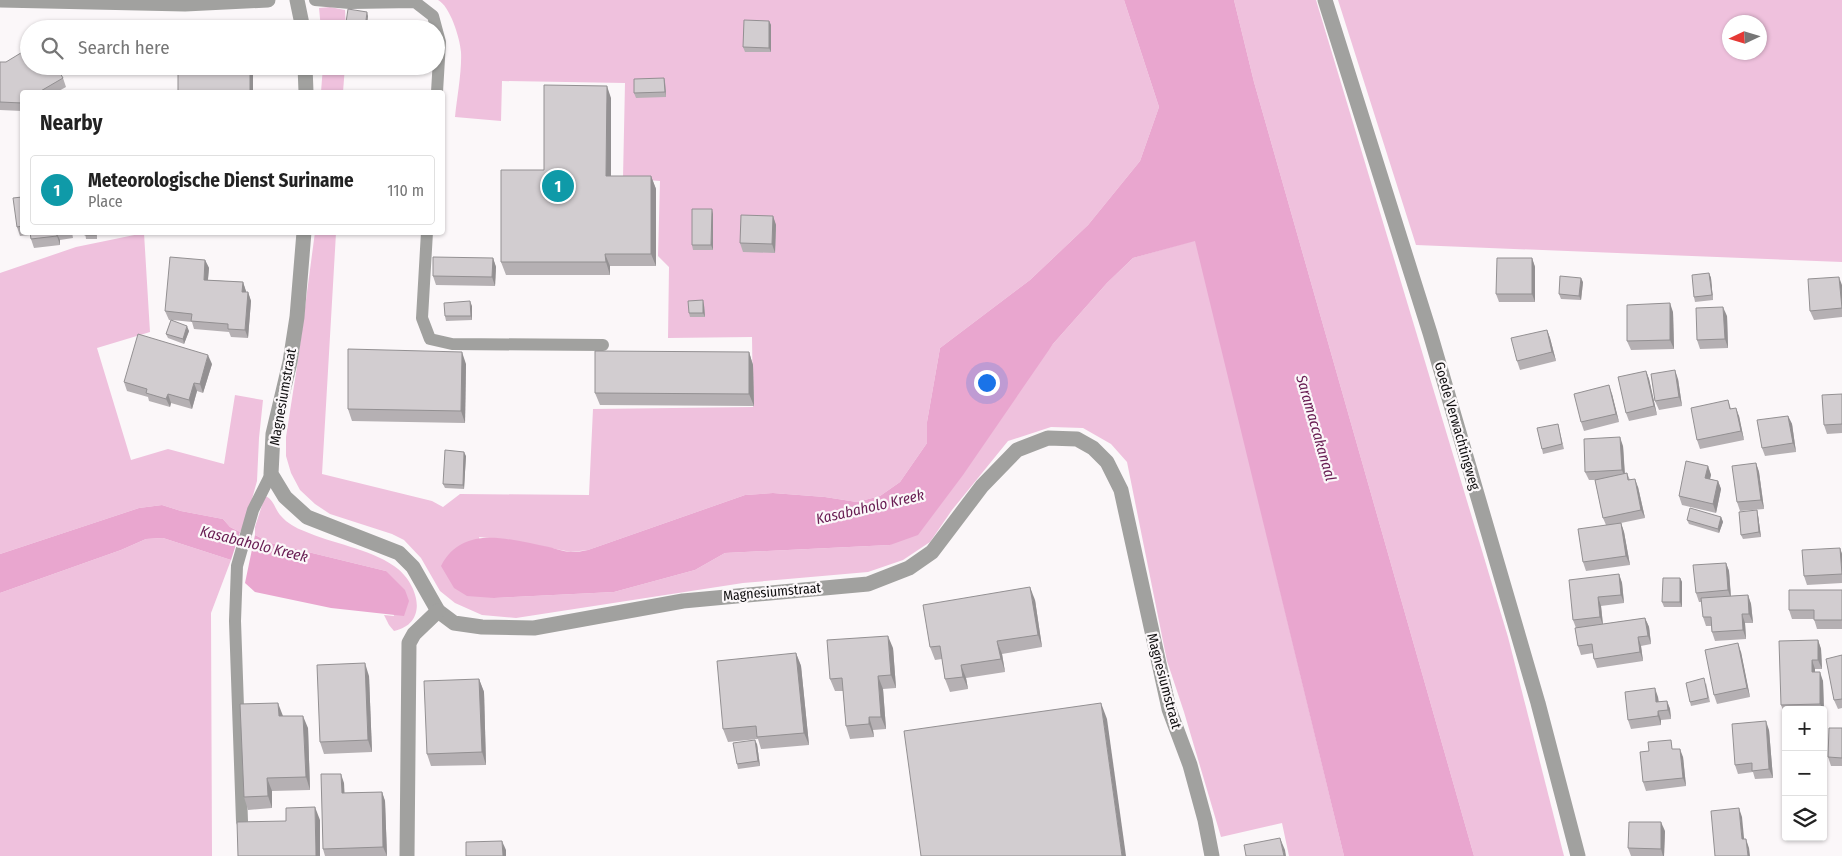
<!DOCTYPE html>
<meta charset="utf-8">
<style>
:root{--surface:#fff;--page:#f2f2f2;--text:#222;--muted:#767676;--line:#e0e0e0;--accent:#2563eb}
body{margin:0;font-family:"Fira Sans Condensed",sans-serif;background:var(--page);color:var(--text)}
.controls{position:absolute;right:15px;bottom:15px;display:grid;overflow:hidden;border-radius:5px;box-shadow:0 1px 4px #0004}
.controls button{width:45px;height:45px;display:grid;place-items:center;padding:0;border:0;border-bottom:1px solid var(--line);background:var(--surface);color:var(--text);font:25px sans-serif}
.compass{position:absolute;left:1722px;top:15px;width:45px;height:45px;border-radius:50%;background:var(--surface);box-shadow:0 1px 4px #0004;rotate:266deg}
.you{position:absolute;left:986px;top:382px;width:18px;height:18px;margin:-12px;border:4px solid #fff;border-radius:50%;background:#1a73e8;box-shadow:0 0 0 8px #1a73e833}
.badge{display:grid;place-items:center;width:32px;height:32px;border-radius:50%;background:var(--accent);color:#fff;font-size:16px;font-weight:700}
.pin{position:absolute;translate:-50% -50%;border:2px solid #fff;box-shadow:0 1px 5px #0006}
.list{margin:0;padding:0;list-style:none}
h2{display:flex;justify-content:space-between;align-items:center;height:65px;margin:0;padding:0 20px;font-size:21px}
h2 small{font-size:16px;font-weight:400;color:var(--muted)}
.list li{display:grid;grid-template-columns:32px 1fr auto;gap:15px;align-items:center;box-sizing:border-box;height:70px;margin:0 10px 10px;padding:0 10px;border:1px solid var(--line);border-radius:5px}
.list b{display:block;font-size:19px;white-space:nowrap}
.list p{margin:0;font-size:16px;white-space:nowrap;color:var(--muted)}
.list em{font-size:16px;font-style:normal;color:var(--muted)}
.icon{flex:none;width:28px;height:28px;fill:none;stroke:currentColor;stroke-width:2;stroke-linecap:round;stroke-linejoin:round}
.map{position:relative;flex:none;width:1842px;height:856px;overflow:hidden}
.search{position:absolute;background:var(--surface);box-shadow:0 1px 4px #0004;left:20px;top:20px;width:425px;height:55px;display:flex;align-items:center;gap:12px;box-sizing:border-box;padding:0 18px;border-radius:28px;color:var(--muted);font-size:19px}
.panel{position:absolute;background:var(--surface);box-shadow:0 1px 4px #0004;left:20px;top:90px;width:425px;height:145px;border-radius:5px}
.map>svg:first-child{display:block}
.green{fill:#efc1dd;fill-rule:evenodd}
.water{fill:#e9a6cf}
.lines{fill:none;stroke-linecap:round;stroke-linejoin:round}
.lane{stroke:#a1a19f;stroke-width:12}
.street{stroke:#a1a19f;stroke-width:15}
.wall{fill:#b5b0b3}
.shaded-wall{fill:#939092}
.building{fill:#d2cdd0;stroke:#939092}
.labels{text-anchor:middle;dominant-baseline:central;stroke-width:4.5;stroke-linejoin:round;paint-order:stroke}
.street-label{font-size:14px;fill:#0f0e0f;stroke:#fbf7f9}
.water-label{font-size:15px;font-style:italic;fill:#681c52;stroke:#fbf7f9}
</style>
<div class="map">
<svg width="1842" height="856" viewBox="0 0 1842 856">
<rect width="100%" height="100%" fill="#fbf7f9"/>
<g class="green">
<path d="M 438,0 L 1124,0 L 1159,107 L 1140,161 L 1088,225 L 1030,280 L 940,348 L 927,422 L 927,443 L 900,482 L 880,496 L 857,502 L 825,497 L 773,493 L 745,495 L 588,550 L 571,552 L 510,540 L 479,537 L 494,598 L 614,592 L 695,570 L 725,553 L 890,545 L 1053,344 L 1107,283 L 1133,258 L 1196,240 L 1344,856 L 1289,856 L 1282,823 L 1221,837 L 1184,712 L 1167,661 L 1127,462 L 1111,444 L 1083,428 L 1051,427 L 1008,441 L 952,510 L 930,542 L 903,560 L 868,572 L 743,583 L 516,618 L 482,615 L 455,603 L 440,591 L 421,558 L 404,540 L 392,534 L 330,514 L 315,504 L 300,490 L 291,473 L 286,456 L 286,437 L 298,360 L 315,232 L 336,233 L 322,474 L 432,501 L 443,507 L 460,494 L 589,495 L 593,409 L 753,407 L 752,337 L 668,338 L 669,267 L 658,256 L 660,181 L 623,178 L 625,83 L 502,81 L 501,121 L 455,117 C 457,97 462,71 461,52 C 460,38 450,6 438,0 Z"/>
<polygon points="1234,0 1316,0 1508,637 1564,856 1474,856 1254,82"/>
<path d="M 1338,0 L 1842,0 L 1842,262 L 1416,245 ZM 1730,22 L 1760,22 L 1760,52 L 1730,52 Z"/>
<polygon points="330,7 345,10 346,29 321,29 319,8"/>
<polygon points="323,66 345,66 343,92 321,92"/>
<polygon points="144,233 150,332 97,348 131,460 168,449 224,464 235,395 263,400 259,438 257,481 244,528 240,532 230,527 223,519 181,511 162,505 139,508 0,554 0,273 76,247"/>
<path d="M 265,496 C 274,499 275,510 281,516 C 287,523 296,528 304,531 C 333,544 368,548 394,566 C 417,581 431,623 394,631 L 389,625 L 384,615 L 394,616 L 386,571 L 271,543 L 255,535 L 255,527 Z"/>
<polygon points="163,538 231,560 211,613 212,856 0,856 0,593 121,550 146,539"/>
</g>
<g class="water">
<path d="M 1124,0 L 1234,0 L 1254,82 L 1474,856 L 1344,856 L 1195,241 L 1133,258 L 1107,283 L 1053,344 L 963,475 L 918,535 L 890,545 L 725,553 L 695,570 L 614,592 L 494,598 L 467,596 L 454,588 L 441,566 C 463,523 511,540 549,547 C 557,549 565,552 572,552 C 577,552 583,551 588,550 L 745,495 L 773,493 L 825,497 L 857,502 L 880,496 L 900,482 L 927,443 L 927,422 L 940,348 L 1030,280 L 1088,225 L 1140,161 L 1159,107 Z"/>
<polygon points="162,505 181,511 223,519 230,527 240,532 231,560 163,538 146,539 121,550 0,593 0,554 139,508"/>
<polygon points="255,535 271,543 386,571 405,590 409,601 404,616 331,608 255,592 245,583"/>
</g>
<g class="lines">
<g class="lane">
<polyline points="315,0 350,3 415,2 433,16 440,42 437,92"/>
<polyline points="427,232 422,318 430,339 452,344 603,345"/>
<polyline points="242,821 235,621 237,566 253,510 271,474"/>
</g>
<g class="street">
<polyline points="0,0 185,4 268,0"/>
<polyline points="297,0 303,29"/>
<polyline points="1325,0 1430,333 1538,703 1578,856"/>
<polyline points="305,66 306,92"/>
<polyline points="304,232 297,317 290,362 273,434 271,474 285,497 307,517 399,553 413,567 438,611 454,623 482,627 534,628 683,601 868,584 909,568 932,552 982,486 1017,450 1048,438 1077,439 1093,448 1107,462 1121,490 1169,709 1190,765 1205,820 1212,856"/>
<polyline points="407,856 409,643 414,634 438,611"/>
</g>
</g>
<g class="wall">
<polygon points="769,21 771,25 771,52 745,52 743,47"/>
<polygon points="0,62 63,78 66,87 57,92 22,92 22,111 0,110"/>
<polygon points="664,78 665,82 666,97 636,98 634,93"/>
<polygon points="611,98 611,176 651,176 656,189 656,266 610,266 610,275 506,275 501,262 544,170"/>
<polygon points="22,197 22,232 72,232 73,238 60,240 60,245 34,248 31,239 30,235 20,236 17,227"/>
<polygon points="713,214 713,250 693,250 692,245"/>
<polygon points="773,216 776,225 775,253 743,252 740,243"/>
<polygon points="85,232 97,232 97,239 86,239"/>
<polygon points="493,258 496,267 495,286 436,285 433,276"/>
<polygon points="1532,258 1535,267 1535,302 1499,302 1496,294"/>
<polygon points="205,260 209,268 208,280 243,282 246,292 248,292 251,301 248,338 231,337 229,332 194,329 192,322 172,320 189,331 184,344 168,338 166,334 171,320 169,320 165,311"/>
<polygon points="1709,273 1711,278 1713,300 1695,302 1694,297"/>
<polygon points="1583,282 1581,300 1561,299 1559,294"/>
<polygon points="1842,285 1842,317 1814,320 1810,311"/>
<polygon points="704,305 705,317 690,317 689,313"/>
<polygon points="472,306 472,320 446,321 445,316"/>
<polygon points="1673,312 1674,349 1631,350 1627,341"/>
<polygon points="1727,316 1728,348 1700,349 1697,340"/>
<polygon points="1547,330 1550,338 1556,361 1520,370 1517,361"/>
<polygon points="749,352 753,365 754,406 600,405 595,393"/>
<polygon points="212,364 203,393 197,391 192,409 171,403 170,407 149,401 148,397 127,391 124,382"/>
<polygon points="466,364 465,423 352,421 348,409"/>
<polygon points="1646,371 1649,379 1657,415 1629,421 1626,413"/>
<polygon points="1678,379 1682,406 1659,410 1655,401"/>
<polygon points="1612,394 1619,422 1584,431 1581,422"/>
<polygon points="1842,394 1842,433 1827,434 1824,425"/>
<polygon points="1728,400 1731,409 1739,416 1744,440 1700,449 1697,440"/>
<polygon points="1788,416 1792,424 1796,452 1765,456 1762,448"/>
<polygon points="1558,424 1564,449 1543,454 1542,449"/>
<polygon points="1623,446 1625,473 1627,473 1630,480 1638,487 1645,518 1621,523 1624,532 1630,565 1586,571 1583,562 1606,525 1603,518 1595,480 1589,480 1585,472"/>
<polygon points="466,456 464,489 445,488 443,484"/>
<polygon points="1756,463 1759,472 1764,509 1740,511 1737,502"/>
<polygon points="1708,466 1711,475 1710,479 1718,481 1721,489 1716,513 1682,505 1679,496"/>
<polygon points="1757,510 1758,515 1761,537 1743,539 1741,535"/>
<polygon points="1721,517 1723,522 1719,533 1689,524 1687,520"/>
<polygon points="1840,548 1842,554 1842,583 1807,585 1804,576"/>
<polygon points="1726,563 1729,571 1731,596 1748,595 1751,604 1753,623 1745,623 1746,639 1715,641 1712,632 1711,626 1706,626 1703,617 1702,602 1699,602 1696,593"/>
<polygon points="1619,574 1622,583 1624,603 1601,606 1603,624 1645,618 1649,627 1651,644 1641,646 1643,661 1597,668 1594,659 1593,653 1581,655 1578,646 1576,628 1573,620"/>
<polygon points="1680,578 1682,582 1682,607 1664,607 1662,602"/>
<polygon points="1842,590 1842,629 1817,629 1814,619 1792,619 1789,610"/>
<polygon points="1035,600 1042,647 1002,654 1005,672 966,678 968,689 950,692 945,679 942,659 935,660 930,647"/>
<polygon points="1818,640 1821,649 1822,669 1815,669 1815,672 1823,681 1824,712 1823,710 1786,710 1786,713 1784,713 1781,705"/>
<polygon points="893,648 896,688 883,689 886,729 873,730 874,737 850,739 846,726 843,691 835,691 830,679"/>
<polygon points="1741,652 1750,697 1717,704 1714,695"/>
<polygon points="796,653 801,666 809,745 761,749 758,739 728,742 723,729"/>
<polygon points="1842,655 1842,708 1838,709 1834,700"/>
<polygon points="369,676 372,752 324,754 320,742"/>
<polygon points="479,679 484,692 486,765 431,766 427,754"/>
<polygon points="1706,683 1710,702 1691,706 1690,702"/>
<polygon points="1658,697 1659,702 1667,701 1670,709 1671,719 1661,720 1661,725 1631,729 1628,720"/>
<polygon points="283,716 308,728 310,790 272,791 272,808 248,810 244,797"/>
<polygon points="1842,728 1842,766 1831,766 1828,757"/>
<polygon points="1769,730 1773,778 1755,779 1753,772 1738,774 1735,765"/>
<polygon points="757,744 760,766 738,769 737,764"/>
<polygon points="1674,749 1683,757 1686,786 1646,791 1643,782"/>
<polygon points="344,783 344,793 382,792 385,801 387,856 325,856 323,849"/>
<polygon points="1665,831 1664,856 1631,856 1628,848"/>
</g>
<g class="shaded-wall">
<polygon points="367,12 368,16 367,29 365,29"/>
<polygon points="769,21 771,25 771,52 769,48"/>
<rect x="250" y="66" width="3" height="26"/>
<polygon points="664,78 665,82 666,97 665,92"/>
<polygon points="607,86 611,98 611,189 606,176"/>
<polygon points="651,176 656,189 656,266 651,254"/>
<polygon points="712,209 713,214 713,250 711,245"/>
<polygon points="773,216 776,225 775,253 772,244"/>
<polygon points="56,232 60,240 60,245 57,236"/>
<polygon points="605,254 610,266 610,275 606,262"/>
<polygon points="493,258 496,267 495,286 492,277"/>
<polygon points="1532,258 1535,267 1535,302 1532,294"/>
<polygon points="205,260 209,268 207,288 204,280"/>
<polygon points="1709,273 1711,278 1713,300 1712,295"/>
<polygon points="1839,277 1842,285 1842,310 1842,308"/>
<polygon points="1581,278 1583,282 1581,300 1579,296"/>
<polygon points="243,282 246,291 245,300 242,292"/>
<polygon points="248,292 251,301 248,338 245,330"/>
<polygon points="703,300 704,305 705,317 703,313"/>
<polygon points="470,301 472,306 472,320 471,316"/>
<polygon points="1670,303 1673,312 1674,349 1670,340"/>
<polygon points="1723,307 1727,316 1728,348 1725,339"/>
<polygon points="187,326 189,331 184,344 183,339"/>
<polygon points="1547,330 1550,338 1556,361 1552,352"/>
<polygon points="462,352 466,364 465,423 461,411"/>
<polygon points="749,352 753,365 754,406 749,394"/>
<polygon points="208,355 212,364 203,393 200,384"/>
<polygon points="1675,370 1678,379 1682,406 1679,397"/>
<polygon points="1646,371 1649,379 1657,415 1654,406"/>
<polygon points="194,383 197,391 192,409 189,400"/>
<polygon points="1609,385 1612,394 1619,422 1616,414"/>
<polygon points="168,394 171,403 170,407 166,399"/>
<polygon points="1736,408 1739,416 1744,440 1741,431"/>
<polygon points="1788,416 1792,424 1796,452 1793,443"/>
<polygon points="1620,437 1623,446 1625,479 1622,470"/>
<polygon points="464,452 466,456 464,489 463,485"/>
<polygon points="1756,463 1759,472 1764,509 1761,500"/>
<polygon points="1708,466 1711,475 1708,486 1705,478"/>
<polygon points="1635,479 1638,487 1645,518 1641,510"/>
<polygon points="1718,481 1721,489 1716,513 1713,504"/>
<polygon points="1757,510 1758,515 1761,537 1759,532"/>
<polygon points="1721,517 1723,522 1719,533 1718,529"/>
<polygon points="1621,523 1624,532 1630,565 1626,556"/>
<polygon points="1840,548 1842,554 1842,575 1842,574"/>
<polygon points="1726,563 1729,571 1731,599 1728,590"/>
<polygon points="1619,574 1622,583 1624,603 1621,595"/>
<polygon points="1680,578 1682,582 1682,607 1680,602"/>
<polygon points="1030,587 1035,600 1042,647 1038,635"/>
<polygon points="1748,595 1751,604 1753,623 1749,614"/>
<polygon points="1598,597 1601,606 1603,626 1600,617"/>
<polygon points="1742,614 1745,623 1746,639 1743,630"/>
<polygon points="1645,618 1649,627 1651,644 1648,636"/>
<polygon points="888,636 893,648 896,688 891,675"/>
<polygon points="1638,637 1641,646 1643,661 1640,652"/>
<polygon points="1818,640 1821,649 1822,669 1818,660"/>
<polygon points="997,641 1002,654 1005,672 1001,659"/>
<polygon points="1738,643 1741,652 1750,697 1747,688"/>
<polygon points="796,653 801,666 809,745 804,733"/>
<polygon points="1812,660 1815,669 1815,681 1812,672"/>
<polygon points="365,663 369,676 372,752 368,740"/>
<polygon points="961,665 966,678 968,689 963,677"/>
<polygon points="1820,672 1823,681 1824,712 1820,704"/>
<polygon points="878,676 883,689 886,729 881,717"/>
<polygon points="479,679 484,692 486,765 482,752"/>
<polygon points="1655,688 1658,697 1659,711 1656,702"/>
<polygon points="1667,701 1670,709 1671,719 1668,710"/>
<polygon points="278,703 283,716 284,729 279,716"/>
<polygon points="1101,703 1107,719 1126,856 1122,856"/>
<polygon points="1658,711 1661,720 1661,725 1658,716"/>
<polygon points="303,716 308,728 310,790 306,777"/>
<polygon points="869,717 873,730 874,737 869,724"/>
<polygon points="1766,721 1769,730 1773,778 1769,769"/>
<polygon points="755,740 757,744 760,766 758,761"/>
<polygon points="1680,749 1683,757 1686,786 1683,778"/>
<polygon points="341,774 344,783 345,802 342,793"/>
<polygon points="267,778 272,791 272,808 268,796"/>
<polygon points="382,792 385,801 387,856 383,847"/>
<polygon points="315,807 320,820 320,856 316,856"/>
<polygon points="1739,808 1742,817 1745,848 1742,839"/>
<polygon points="1661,822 1665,831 1664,856 1663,856 1661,849"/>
<polygon points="1280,838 1285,850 1286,856 1284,856"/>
<polygon points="1746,839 1749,848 1750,856 1748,856"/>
<polygon points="502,841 506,850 506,856 503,856"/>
</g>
<g class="building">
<polygon points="348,9 367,12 365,29 345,29"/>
<polygon points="744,20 769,21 769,48 743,47"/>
<polygon points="29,48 29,66 56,66 63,78 39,92 22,92 22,103 0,102 0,62 6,62"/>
<rect x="178" y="66" width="72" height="26"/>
<polygon points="664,78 665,92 634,93 634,79"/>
<polygon points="544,85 607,86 606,176 651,176 651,254 605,254 606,262 501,262 501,170 544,170"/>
<polygon points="22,197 22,226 17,227 13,198"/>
<polygon points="692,209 712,209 711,245 692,245"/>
<polygon points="741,215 773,216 772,244 740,243"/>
<polygon points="30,232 56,232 57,236 31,239"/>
<rect x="85" y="232" width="11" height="3"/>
<polygon points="170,257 205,260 204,280 243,282 242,292 248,292 245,330 228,329 228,324 191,321 192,314 165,311"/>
<polygon points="433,257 493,258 492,277 433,276"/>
<polygon points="1497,258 1532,258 1532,294 1496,294"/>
<polygon points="1709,273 1712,295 1694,297 1692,275"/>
<polygon points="1560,276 1581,278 1579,296 1559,294"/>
<polygon points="1839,277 1842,308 1810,311 1808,279"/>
<polygon points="703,300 703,313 689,313 688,301"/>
<polygon points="470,301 471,316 445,316 444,303"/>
<polygon points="1670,303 1670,340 1627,341 1627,305"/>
<polygon points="1723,307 1725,339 1697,340 1696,308"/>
<polygon points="171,320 187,326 183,339 166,334"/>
<polygon points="1547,330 1552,352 1517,361 1511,338"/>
<polygon points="138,334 208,355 200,384 194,383 189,400 168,394 166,399 146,393 147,389 124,382"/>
<polygon points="348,349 462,352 461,411 348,409"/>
<polygon points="595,351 749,352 749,394 595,393"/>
<polygon points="1675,370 1679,397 1655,401 1651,374"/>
<polygon points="1646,371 1654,406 1626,413 1618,377"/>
<polygon points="1609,385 1616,414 1581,422 1574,394"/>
<polygon points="1842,394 1842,424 1824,425 1822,395"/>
<polygon points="1728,400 1730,409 1736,408 1741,431 1697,440 1691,408"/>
<polygon points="1788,416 1793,443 1762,448 1757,420"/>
<polygon points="1558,424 1562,444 1542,449 1537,428"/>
<polygon points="1620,437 1622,470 1585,472 1584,439"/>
<polygon points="445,450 464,452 463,485 443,484"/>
<polygon points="1686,461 1708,466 1705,478 1718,481 1713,504 1679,496"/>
<polygon points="1756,463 1761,500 1737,502 1732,466"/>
<polygon points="1627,473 1628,480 1635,479 1641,510 1603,518 1595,480"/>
<polygon points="1690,508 1721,517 1718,529 1687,520"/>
<polygon points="1757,510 1759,532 1741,535 1739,512"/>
<polygon points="1621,523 1626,556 1583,562 1578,529"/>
<polygon points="1840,548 1842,574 1804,576 1802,550"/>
<polygon points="1726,563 1728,590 1696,593 1693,565"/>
<polygon points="1619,574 1621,595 1598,597 1600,617 1573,620 1569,580"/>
<polygon points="1663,578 1680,578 1680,602 1662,602"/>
<polygon points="1030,587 1038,635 997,641 1001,659 961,665 963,677 945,679 940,646 930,647 923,605"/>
<polygon points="1789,590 1842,590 1842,620 1814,620 1814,610 1789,610"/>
<polygon points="1748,595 1749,614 1742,614 1743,630 1712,632 1711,617 1703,617 1701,598"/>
<polygon points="1645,618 1648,636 1638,637 1640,652 1594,659 1592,644 1578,646 1575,628"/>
<polygon points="888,636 891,675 878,676 881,717 869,717 869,724 846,726 842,678 830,679 827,640"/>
<polygon points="1818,640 1818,660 1812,660 1812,672 1820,672 1820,704 1781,705 1779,641"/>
<polygon points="1738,643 1747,688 1714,695 1705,650"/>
<polygon points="796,653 804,733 757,737 756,726 723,729 717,661"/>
<polygon points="1842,655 1842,699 1834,700 1826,659"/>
<polygon points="365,663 368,740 320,742 317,665"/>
<polygon points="1704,678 1708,698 1690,702 1686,683"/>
<polygon points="479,679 482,752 427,754 424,681"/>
<polygon points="1655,688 1656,702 1667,701 1668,710 1658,711 1658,716 1628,720 1625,692"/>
<polygon points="278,703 279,716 303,716 306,777 267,778 268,796 244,797 240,704"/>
<polygon points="1101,703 1122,856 921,856 904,731"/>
<polygon points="1766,721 1769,769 1752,771 1752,763 1735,765 1732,724"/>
<polygon points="1829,728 1842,728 1842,758 1828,757"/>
<polygon points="755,740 758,761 737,764 733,743"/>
<polygon points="1671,740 1672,749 1680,749 1683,778 1643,782 1640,752 1649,751 1648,742"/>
<polygon points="321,774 341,774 342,793 382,792 383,847 323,849"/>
<polygon points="315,807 316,856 238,856 237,822 286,821 286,808"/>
<polygon points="1739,808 1742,839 1746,839 1748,856 1715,856 1711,811"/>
<polygon points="1629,822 1661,822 1661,849 1628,848"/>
<polygon points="1280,838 1284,856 1246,856 1244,845"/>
<polygon points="502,841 503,856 466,856 466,842"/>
</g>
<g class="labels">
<g class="street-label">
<text transform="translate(283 397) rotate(-80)">Magnesiumstraat</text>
<text transform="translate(1457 426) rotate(74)">Goede Verwachtingweg</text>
<text transform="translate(772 592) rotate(-5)">Magnesiumstraat</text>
<text transform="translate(1164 681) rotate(75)">Magnesiumstraat</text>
</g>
<g class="water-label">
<text transform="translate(1316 428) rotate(74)">Saramaccakanaal</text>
<text transform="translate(870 507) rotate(-13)">Kasabaholo Kreek</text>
<text transform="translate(254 544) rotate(14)">Kasabaholo Kreek</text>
</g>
</g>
</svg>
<div class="controls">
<button>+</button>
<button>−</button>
<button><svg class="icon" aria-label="layers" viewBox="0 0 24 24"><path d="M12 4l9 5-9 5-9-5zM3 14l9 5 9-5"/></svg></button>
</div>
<svg class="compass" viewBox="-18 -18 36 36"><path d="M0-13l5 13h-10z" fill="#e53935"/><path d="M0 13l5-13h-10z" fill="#767676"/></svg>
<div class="you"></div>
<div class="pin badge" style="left:558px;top:186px;background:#0f9aa8">1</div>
<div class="search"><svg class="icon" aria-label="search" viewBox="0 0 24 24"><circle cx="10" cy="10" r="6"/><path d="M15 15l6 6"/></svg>Search here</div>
<section class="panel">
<h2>Nearby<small></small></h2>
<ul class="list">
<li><span class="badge" style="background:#0f9aa8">1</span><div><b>Meteorologische Dienst Suriname</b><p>Place</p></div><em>110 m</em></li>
</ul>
</section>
</div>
